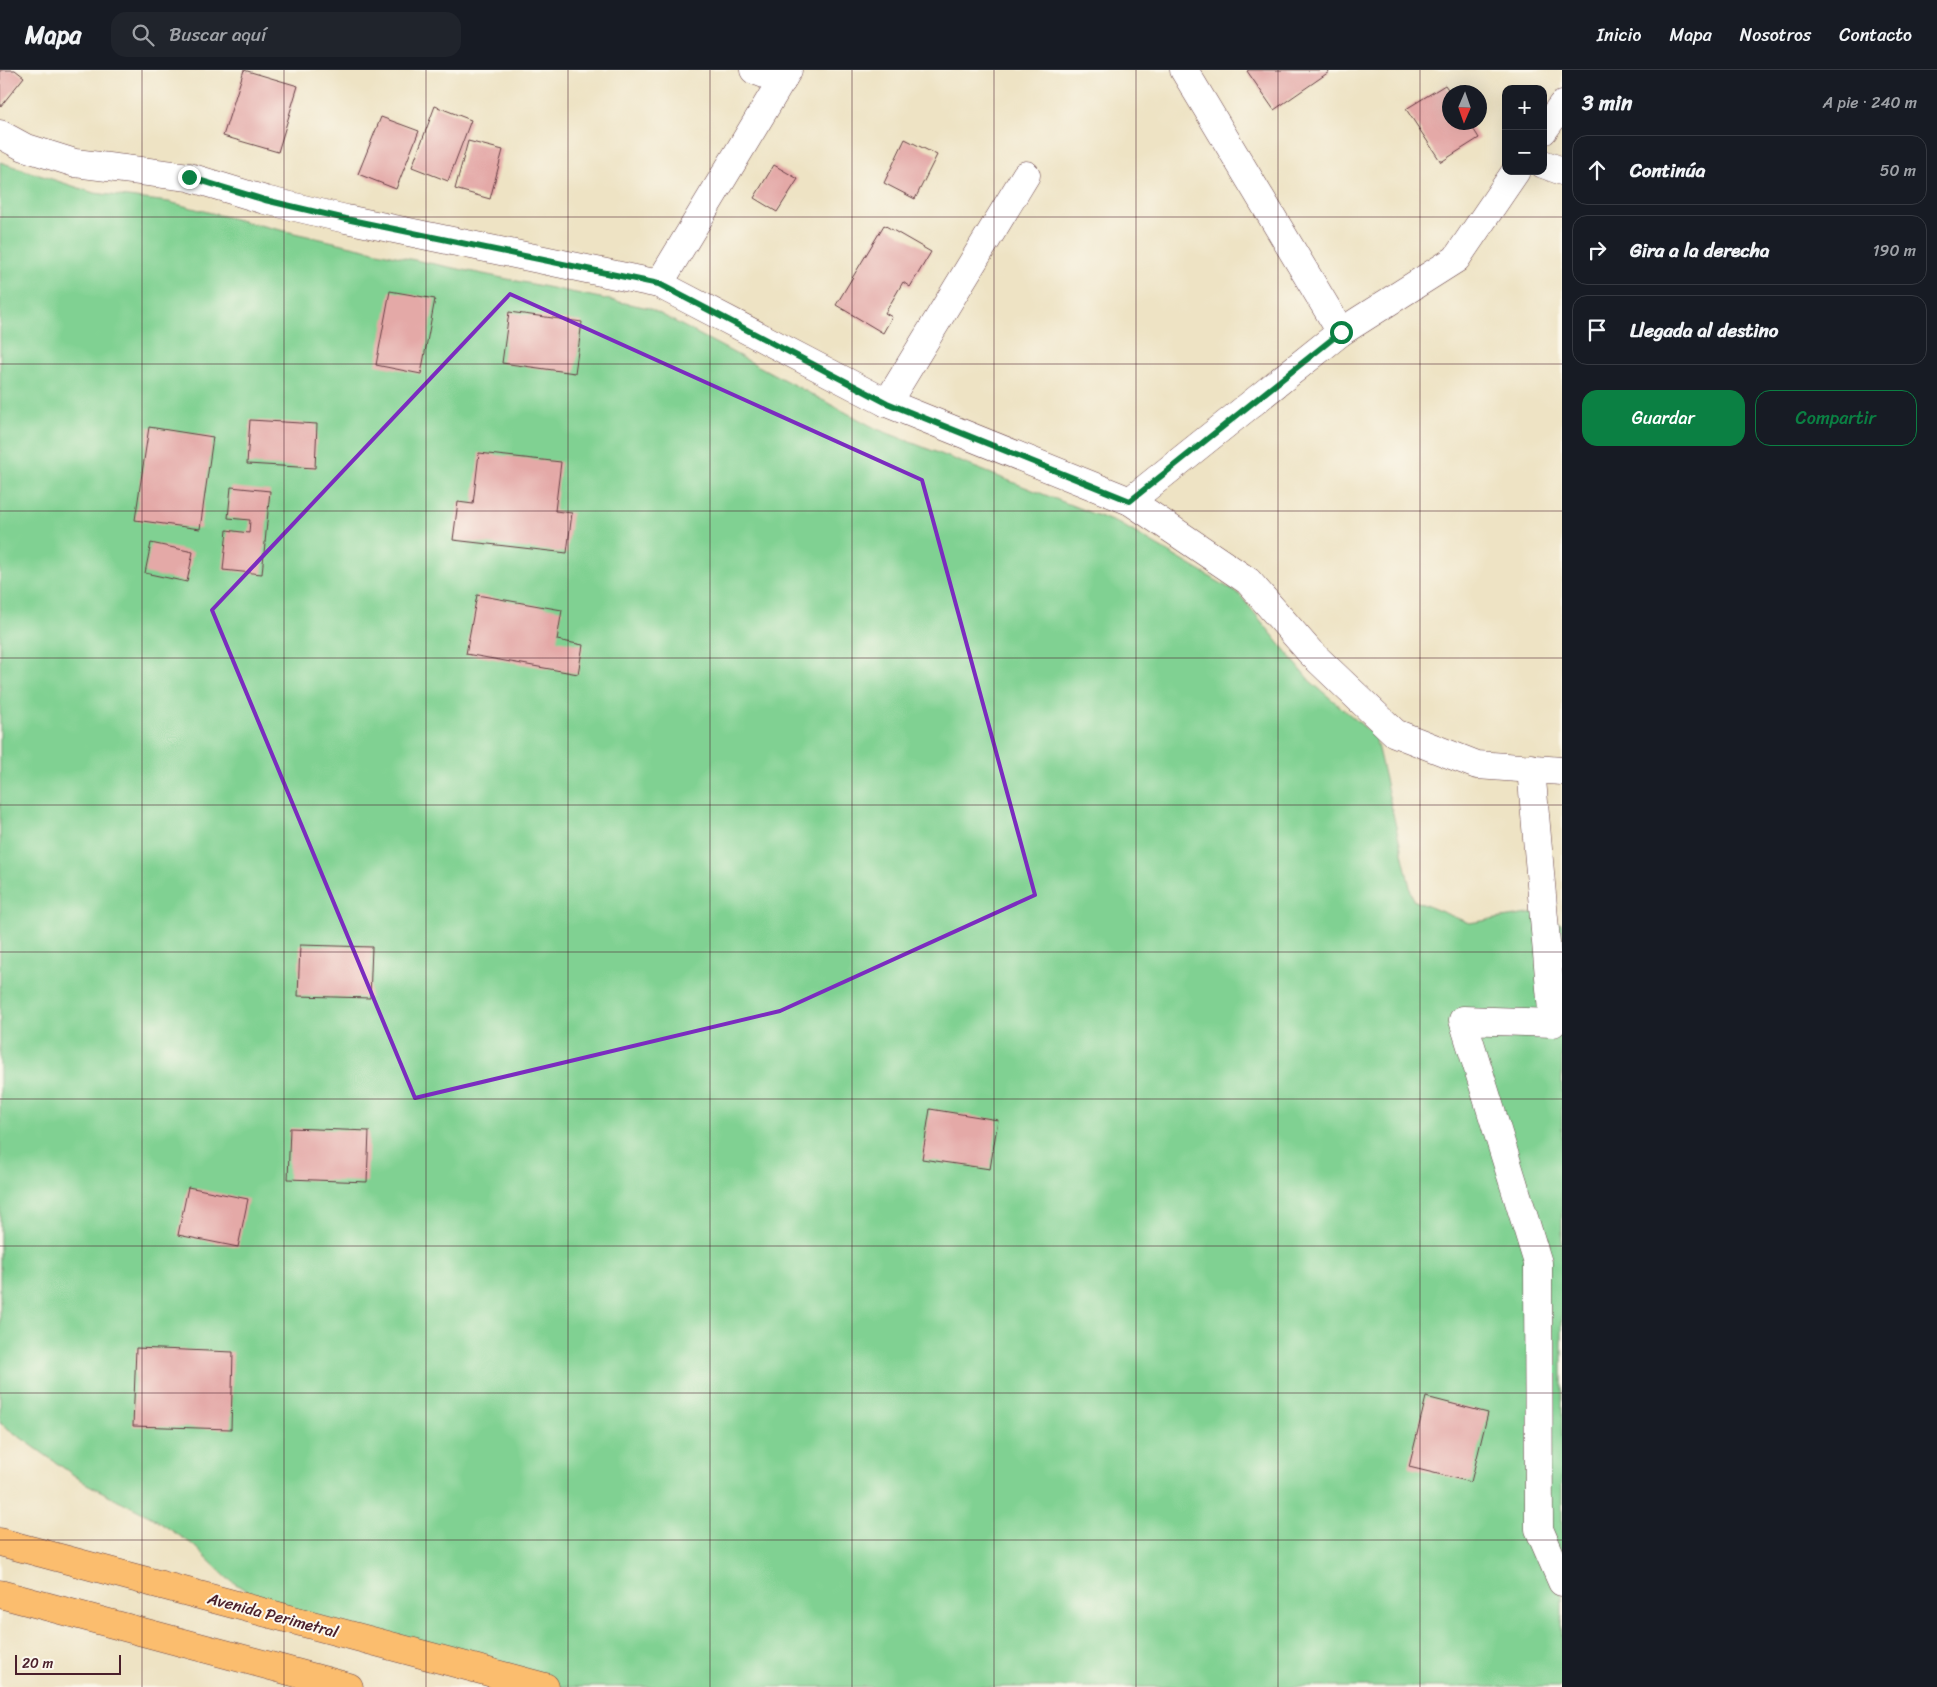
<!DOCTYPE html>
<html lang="es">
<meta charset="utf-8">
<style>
:root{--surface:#171b24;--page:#20242c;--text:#f1f3f6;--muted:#9ea1a6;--line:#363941;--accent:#0b8043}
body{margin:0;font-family:Sriracha,sans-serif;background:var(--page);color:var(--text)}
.controls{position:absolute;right:15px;top:15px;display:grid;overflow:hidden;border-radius:10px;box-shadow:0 5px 20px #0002}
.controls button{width:45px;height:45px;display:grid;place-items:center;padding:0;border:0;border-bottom:1px solid var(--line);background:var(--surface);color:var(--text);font:25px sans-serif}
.compass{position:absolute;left:1442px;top:15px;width:45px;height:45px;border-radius:50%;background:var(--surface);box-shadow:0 5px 20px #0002;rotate:182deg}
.scale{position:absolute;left:15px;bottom:12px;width:106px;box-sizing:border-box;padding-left:5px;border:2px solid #4a1f2b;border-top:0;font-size:14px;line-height:18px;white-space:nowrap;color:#4a1f2b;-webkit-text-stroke:4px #fbf7ec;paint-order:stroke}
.stop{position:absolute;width:15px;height:15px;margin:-11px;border:4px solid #0b8043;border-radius:50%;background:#fff}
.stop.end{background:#0b8043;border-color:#fff;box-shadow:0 1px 5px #0008}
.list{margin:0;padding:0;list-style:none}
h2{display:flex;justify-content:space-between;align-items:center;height:65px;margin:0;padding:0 20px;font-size:21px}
h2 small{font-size:16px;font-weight:400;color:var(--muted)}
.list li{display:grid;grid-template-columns:32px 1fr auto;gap:15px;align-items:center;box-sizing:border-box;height:70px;margin:0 10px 10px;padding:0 10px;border:1px solid var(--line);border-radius:15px}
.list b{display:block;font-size:19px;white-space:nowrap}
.list em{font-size:16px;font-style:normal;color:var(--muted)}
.actions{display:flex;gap:10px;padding:15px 20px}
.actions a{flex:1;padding:11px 0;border:1px solid var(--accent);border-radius:15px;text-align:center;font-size:18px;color:var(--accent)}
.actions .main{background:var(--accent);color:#fff}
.icon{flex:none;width:28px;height:28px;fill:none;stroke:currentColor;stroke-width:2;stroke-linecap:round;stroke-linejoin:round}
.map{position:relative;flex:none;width:1562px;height:1617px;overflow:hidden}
header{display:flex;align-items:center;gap:30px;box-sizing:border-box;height:70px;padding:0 25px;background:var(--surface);border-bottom:1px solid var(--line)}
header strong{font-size:24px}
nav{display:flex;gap:28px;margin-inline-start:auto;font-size:18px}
.search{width:350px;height:45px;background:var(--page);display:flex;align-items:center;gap:12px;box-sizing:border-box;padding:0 18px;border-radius:15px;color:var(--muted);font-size:19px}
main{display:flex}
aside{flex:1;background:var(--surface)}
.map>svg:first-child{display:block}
.green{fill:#80d192;stroke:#65785e}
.building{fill:#e4a9a7}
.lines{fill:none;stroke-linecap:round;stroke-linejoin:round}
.minor-casing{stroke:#633c42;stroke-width:29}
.primary-casing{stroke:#633c42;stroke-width:29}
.minor{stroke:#fff;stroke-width:28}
.primary{stroke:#fbbd6e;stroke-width:28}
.route{stroke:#0b8043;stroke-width:6}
.marked{fill:none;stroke:#7b2cbf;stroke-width:4;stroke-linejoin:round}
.grid{fill:none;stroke:#4a1f2b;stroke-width:1;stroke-opacity:0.55}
.labels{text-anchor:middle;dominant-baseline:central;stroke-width:4;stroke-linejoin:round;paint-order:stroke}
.street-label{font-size:16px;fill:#4a1f2b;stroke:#fbf7ec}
</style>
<header>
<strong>Mapa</strong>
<div class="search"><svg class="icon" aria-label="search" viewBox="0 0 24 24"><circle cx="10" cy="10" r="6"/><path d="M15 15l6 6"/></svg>Buscar aquí</div>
<nav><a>Inicio</a><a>Mapa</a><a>Nosotros</a><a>Contacto</a></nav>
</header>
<main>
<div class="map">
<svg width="1562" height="1617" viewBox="0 0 1562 1617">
<rect width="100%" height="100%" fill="#fbf7ec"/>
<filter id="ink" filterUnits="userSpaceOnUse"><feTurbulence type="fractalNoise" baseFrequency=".02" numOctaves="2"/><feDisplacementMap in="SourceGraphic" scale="10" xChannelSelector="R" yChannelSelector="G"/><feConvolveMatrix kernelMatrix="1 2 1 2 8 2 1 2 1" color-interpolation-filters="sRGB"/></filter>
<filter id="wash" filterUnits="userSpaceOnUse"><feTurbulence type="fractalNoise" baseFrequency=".0096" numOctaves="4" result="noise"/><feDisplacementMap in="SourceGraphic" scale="20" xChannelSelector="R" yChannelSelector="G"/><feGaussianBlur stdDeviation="1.12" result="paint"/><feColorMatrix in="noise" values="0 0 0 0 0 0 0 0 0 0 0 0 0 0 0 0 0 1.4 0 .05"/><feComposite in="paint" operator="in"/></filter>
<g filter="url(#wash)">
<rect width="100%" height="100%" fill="#eee3c4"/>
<polygon class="green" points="0,92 94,123 169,132 250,153 400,187 649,238 877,359 1122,455 1239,524 1310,611 1375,666 1413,830 1469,853 1535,843 1562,854 1562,1617 548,1617 283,1545 227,1508 192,1474 153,1448 85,1413 0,1353"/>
<g id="blocks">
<g class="building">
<polygon points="0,0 15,0 24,7 0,37"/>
<polygon points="244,0 298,16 278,82 223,66"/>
<polygon points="1249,0 1328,0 1329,2 1274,40 1247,1"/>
<polygon points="1445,15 1450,22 1450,52 1469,52 1479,68 1441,92 1406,39"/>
<polygon points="435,36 471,50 448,111 412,97"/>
<polygon points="381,47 419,61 396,119 358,104"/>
<polygon points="905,69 937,85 915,129 884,113"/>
<polygon points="468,71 503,80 490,129 455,119"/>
<polygon points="774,95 798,109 777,142 754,128"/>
<polygon points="884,155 931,182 910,217 903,212 885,243 892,247 883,263 836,235"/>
<polygon points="390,221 435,229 421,304 376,295"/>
<polygon points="509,242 582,252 575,303 502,293"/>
<polygon points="250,350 317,354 315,398 247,394"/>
<polygon points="149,357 213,367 200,459 135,450"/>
<polygon points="479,383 561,392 555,441 572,443 567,483 453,470 458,432 473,434"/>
<polygon points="231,417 270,421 262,504 223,500 227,460 249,463 250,450 228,448"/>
<polygon points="151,473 193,482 187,512 145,503"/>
<polygon points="477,525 562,540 557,570 583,575 578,604 466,584"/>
<polygon points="300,875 372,877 370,928 298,926"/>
<polygon points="930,1039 998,1050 990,1099 922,1089"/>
<polygon points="290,1058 369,1061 367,1112 288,1109"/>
<polygon points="188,1117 248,1129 238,1177 178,1165"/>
<polygon points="136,1278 233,1282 231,1359 133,1356"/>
<polygon points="1426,1327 1488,1343 1471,1412 1409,1397"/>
</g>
</g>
</g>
<g filter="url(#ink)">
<use href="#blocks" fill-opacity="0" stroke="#633c42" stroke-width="1"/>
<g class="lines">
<g class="minor-casing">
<g id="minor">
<polyline points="754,0 782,11"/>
<polyline points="1543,61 1562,35"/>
<polyline points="0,64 24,77 75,93 189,107 265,130 346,149 659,214 887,333 1130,431 1248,511 1310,582 1395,663 1477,695 1562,701"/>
<polyline points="1543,94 1562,101"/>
<polyline points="659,214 788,0"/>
<polyline points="1341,262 1456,189 1516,101"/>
<polyline points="887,333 1026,105"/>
<polyline points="1130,431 1341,262 1184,0"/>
<polyline points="1531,698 1553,953 1463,950 1538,1193 1539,1459 1562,1512"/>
</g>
</g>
<g class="primary-casing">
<g id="primary">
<polyline points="0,1472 545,1617"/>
<polyline points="0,1524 349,1617"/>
</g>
</g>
<use href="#minor" class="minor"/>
<use href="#primary" class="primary"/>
</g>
</g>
<g class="lines" filter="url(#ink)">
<polyline class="route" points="189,107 265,130 346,149 659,214 887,333 1130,431 1341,262"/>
</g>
<path class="marked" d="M 510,224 L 922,410 L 1035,825 L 780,941 L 415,1028 L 212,540 Z"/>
<path class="grid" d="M 142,0 L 142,1617M 284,0 L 284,1617M 426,0 L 426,1617M 568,0 L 568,1617M 710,0 L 710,1617M 852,0 L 852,1617M 994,0 L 994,1617M 1136,0 L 1136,1617M 1278,0 L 1278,1617M 1420,0 L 1420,1617M 0,147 L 1562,147M 0,294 L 1562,294M 0,441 L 1562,441M 0,588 L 1562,588M 0,735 L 1562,735M 0,882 L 1562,882M 0,1029 L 1562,1029M 0,1176 L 1562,1176M 0,1323 L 1562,1323M 0,1470 L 1562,1470"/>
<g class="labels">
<g class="street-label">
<text transform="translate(273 1545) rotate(15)">Avenida Perimetral</text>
</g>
</g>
</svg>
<div class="controls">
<button>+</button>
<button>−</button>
</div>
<svg class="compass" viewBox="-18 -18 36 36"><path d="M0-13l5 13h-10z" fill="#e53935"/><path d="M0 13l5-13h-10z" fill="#9ea1a6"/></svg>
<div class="scale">20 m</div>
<div class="stop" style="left:1341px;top:262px"></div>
<div class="stop end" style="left:189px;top:107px"></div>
</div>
<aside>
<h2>3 min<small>A pie · 240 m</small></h2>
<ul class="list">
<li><svg class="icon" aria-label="ahead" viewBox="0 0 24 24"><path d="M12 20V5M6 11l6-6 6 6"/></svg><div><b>Continúa</b></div><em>50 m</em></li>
<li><svg class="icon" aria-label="right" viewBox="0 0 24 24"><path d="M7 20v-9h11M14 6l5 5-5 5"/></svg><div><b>Gira a la derecha</b></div><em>190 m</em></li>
<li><svg class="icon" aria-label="arrive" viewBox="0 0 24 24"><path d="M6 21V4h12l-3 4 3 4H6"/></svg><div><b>Llegada al destino</b></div></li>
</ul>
<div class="actions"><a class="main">Guardar</a><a>Compartir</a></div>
</aside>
</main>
